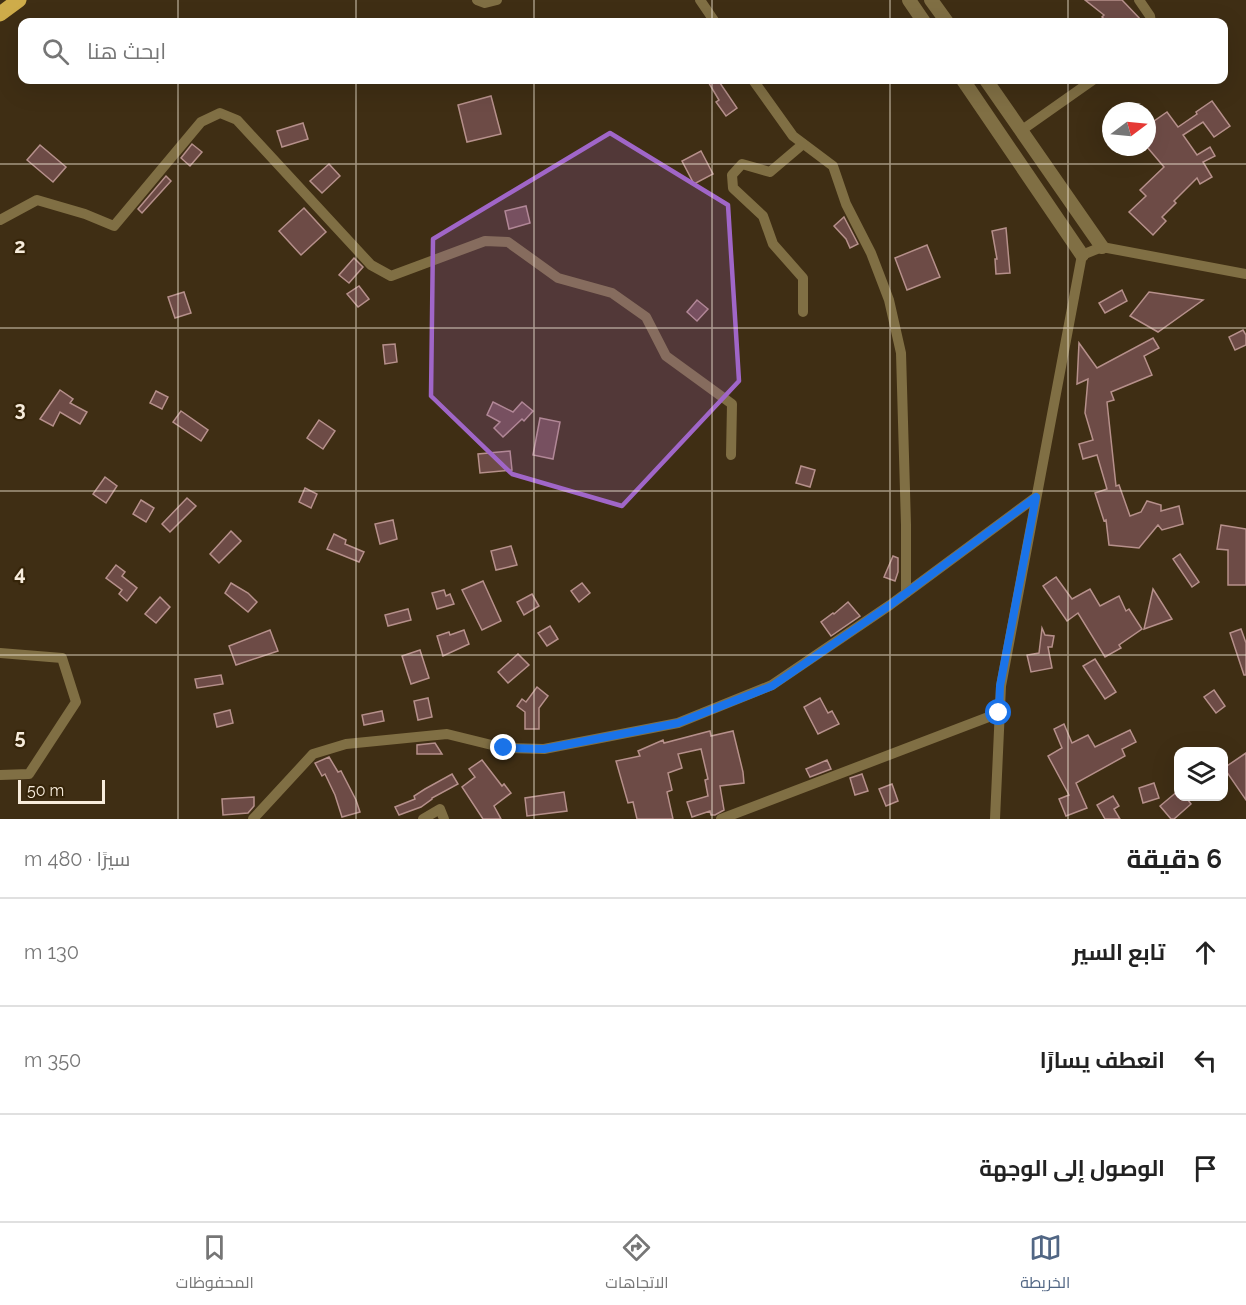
<!DOCTYPE html>
<html lang="ar">
<meta charset="utf-8">
<style>
:root{--surface:#fff;--page:#f2f2f2;--text:#222;--muted:#767676;--line:#e0e0e0;--accent:#516684}
body{margin:0;font-family:Raleway,Cairo,sans-serif;background:var(--page);color:var(--text);direction:rtl}
.controls{position:absolute;right:18px;bottom:18px;display:grid;overflow:hidden;border-radius:12px;box-shadow:0 6px 24px #0002}
.controls button{width:54px;height:54px;display:grid;place-items:center;padding:0;border:0;border-bottom:2px solid var(--line);background:var(--surface);color:var(--text);font:30px sans-serif}
.compass{position:absolute;left:1102px;top:102px;width:54px;height:54px;border-radius:50%;background:var(--surface);box-shadow:0 6px 24px #0002;rotate:74deg}
.scale{position:absolute;left:18px;bottom:15px;width:87px;box-sizing:border-box;padding-left:6px;border:3px solid #f7ecdc;border-top:0;font-size:16px;line-height:21px;white-space:nowrap;color:#f7ecdc;-webkit-text-stroke:4px #352409;paint-order:stroke}
.stop{position:absolute;width:18px;height:18px;margin:-14px;border:4px solid #1a73e8;border-radius:50%;background:#fff}
.stop.end{background:#1a73e8;border-color:#fff;box-shadow:0 2px 6px #0008}
.list{margin:0;padding:0;list-style:none}
h2{display:flex;justify-content:space-between;align-items:center;height:78px;margin:0;padding:0 24px;font-size:26px}
h2 small{font-size:20px;font-weight:400;color:var(--muted)}
.list li{display:grid;grid-template-columns:39px 1fr auto;gap:18px;align-items:center;box-sizing:border-box;height:108px;padding:0 24px;border-top:2px solid var(--line)}
.list b{display:block;font-size:22px;white-space:nowrap}
.list em{font-size:20px;font-style:normal;color:var(--muted)}
.icon{flex:none;width:33px;height:33px;fill:none;stroke:currentColor;stroke-width:2;stroke-linecap:round;stroke-linejoin:round}
.map{position:relative;flex:none;width:1246px;height:819px;overflow:hidden;direction:ltr}
.search{position:absolute;background:var(--surface);box-shadow:0 6px 24px #0002;left:18px;right:18px;top:18px;height:66px;display:flex;align-items:center;gap:15px;box-sizing:border-box;padding:0 21px;border-radius:12px;color:var(--muted);font-size:22px}
.sheet{height:402px;background:var(--surface)}
nav{display:flex;justify-content:space-around;align-items:center;box-sizing:border-box;height:84px;border-top:2px solid var(--line);background:var(--surface);font-size:16px;color:var(--muted)}
nav a{display:grid;justify-items:center;gap:3px}
nav .on{color:var(--accent)}
.map>svg:first-child{display:block}
.building{fill:#6d4b46;stroke:#b6908b;stroke-width:1.5}
.lines{fill:none;stroke-linecap:round;stroke-linejoin:round}
.minor{stroke:#806f44;stroke-width:10}
.tertiary{stroke:#806f44;stroke-width:14}
.primary{stroke:#ceac4a;stroke-width:15}
.route{stroke:#1a73e8;stroke-width:8}
.marked{fill:#a066c8;fill-opacity:0.2;stroke:#a066c8;stroke-width:4.5;stroke-linejoin:round}
.grid{fill:none;stroke:#f7ecdc;stroke-width:1.5;stroke-opacity:0.55}
.grid-label{font-size:20px;text-anchor:middle;font-weight:bold;fill:#f7ecdc;stroke:#352409;stroke-width:4.5;stroke-linejoin:round;paint-order:stroke}
</style>
<div class="map">
<svg width="1246" height="819" viewBox="0 0 1246 819">
<rect width="100%" height="100%" fill="#3f2e14"/>
<g class="building">
<polygon points="1085,0 1122,0 1143,22 1108,22 1102,17 1104,15"/>
<polygon points="707,80 718,80 737,108 726,116 716,102 719,100"/>
<polygon points="491,96 501,134 467,142 458,105"/>
<polygon points="1212,101 1230,126 1214,137 1203,122 1183,135 1197,155 1210,147 1215,156 1203,162 1212,177 1200,184 1197,178 1174,201 1176,203 1162,217 1166,221 1153,235 1129,212 1146,196 1140,190 1164,167 1147,147 1147,126 1167,112 1178,127 1197,114 1196,112"/>
<polygon points="303,123 308,139 282,147 277,131"/>
<polygon points="192,144 202,152 190,166 181,158"/>
<polygon points="40,145 66,167 53,182 27,160"/>
<polygon points="701,151 713,174 694,184 682,161"/>
<polygon points="329,164 340,176 322,193 310,181"/>
<polygon points="166,176 171,181 142,213 138,209"/>
<polygon points="526,206 530,223 509,229 505,211"/>
<polygon points="304,208 326,232 301,255 279,231"/>
<polygon points="844,217 858,244 850,248 846,239 834,226"/>
<polygon points="1006,228 1010,273 996,274 995,259 997,259 992,231"/>
<polygon points="927,245 940,277 907,290 895,258"/>
<polygon points="354,258 363,267 349,283 339,275"/>
<polygon points="359,286 369,299 358,307 347,294"/>
<polygon points="1122,290 1127,301 1105,313 1099,303"/>
<polygon points="184,292 191,313 175,318 168,297"/>
<polygon points="1149,292 1203,300 1158,332 1130,316"/>
<polygon points="697,300 708,309 697,321 687,312"/>
<polygon points="1243,330 1246,335 1246,345 1235,350 1229,337"/>
<polygon points="1153,338 1159,348 1144,356 1152,375 1111,392 1114,400 1107,402 1116,486 1119,485 1130,516 1141,512 1147,501 1161,505 1161,511 1179,506 1183,524 1162,530 1158,525 1139,548 1109,545 1106,520 1104,521 1095,493 1107,489 1097,455 1083,459 1079,444 1093,440 1085,413 1088,379 1077,384 1079,343 1097,368"/>
<polygon points="395,344 397,362 385,364 383,345"/>
<polygon points="60,390 73,399 70,403 87,412 80,424 60,412 53,426 40,419"/>
<polygon points="156,391 168,397 162,409 150,403"/>
<polygon points="493,402 513,412 522,402 533,411 524,421 522,419 503,437 494,428 500,422 487,415"/>
<polygon points="181,411 208,430 201,441 173,422"/>
<polygon points="540,418 560,422 553,459 533,455"/>
<polygon points="319,420 335,431 323,449 307,438"/>
<polygon points="510,451 512,470 480,473 478,454"/>
<polygon points="801,466 815,470 810,487 796,483"/>
<polygon points="105,477 117,486 106,503 93,494"/>
<polygon points="305,488 317,494 311,508 299,502"/>
<polygon points="187,498 196,506 170,532 162,524"/>
<polygon points="141,500 154,508 146,522 133,514"/>
<polygon points="393,520 397,539 380,544 375,524"/>
<polygon points="1221,525 1246,529 1246,585 1228,585 1228,550 1217,549"/>
<polygon points="231,531 241,541 219,563 210,554"/>
<polygon points="334,534 346,540 345,544 364,552 359,562 327,549"/>
<polygon points="511,546 517,565 496,570 491,551"/>
<polygon points="1180,554 1199,582 1192,587 1173,559"/>
<polygon points="893,556 898,558 898,572 895,581 884,577"/>
<polygon points="116,565 125,572 122,576 137,588 127,601 119,594 122,590 106,578"/>
<polygon points="1056,577 1072,599 1090,589 1100,606 1119,596 1126,611 1129,609 1142,629 1119,645 1121,648 1105,657 1078,613 1067,621 1043,586"/>
<polygon points="483,581 501,621 482,630 462,590"/>
<polygon points="231,583 248,593 257,602 248,612 225,593"/>
<polygon points="582,583 590,593 579,602 571,591"/>
<polygon points="1153,589 1172,619 1144,629"/>
<polygon points="444,590 446,596 450,594 454,604 437,609 432,593"/>
<polygon points="532,594 539,606 524,615 517,602"/>
<polygon points="160,597 170,607 156,623 145,614"/>
<polygon points="848,602 860,616 831,636 821,622 833,613 834,614"/>
<polygon points="408,609 411,620 388,626 385,615"/>
<polygon points="550,626 558,639 547,646 538,633"/>
<polygon points="1042,628 1045,635 1054,636 1052,647 1048,647 1052,668 1031,672 1027,655 1039,653"/>
<polygon points="1241,629 1246,643 1246,675 1244,675 1230,633"/>
<polygon points="270,630 278,651 236,665 229,646"/>
<polygon points="464,630 469,644 443,656 437,636 449,632 450,635"/>
<polygon points="420,650 429,678 411,684 402,656"/>
<polygon points="518,654 529,665 508,683 498,672"/>
<polygon points="1095,659 1116,692 1105,699 1083,666"/>
<polygon points="221,675 223,684 197,688 195,679"/>
<polygon points="537,687 548,696 539,708 539,729 525,729 525,712 517,706 522,699 526,702"/>
<polygon points="1214,690 1225,706 1216,713 1204,697"/>
<polygon points="428,698 432,717 418,720 414,701"/>
<polygon points="820,698 828,713 832,711 839,724 818,734 804,707"/>
<polygon points="230,710 233,723 217,727 214,714"/>
<polygon points="382,711 384,721 364,725 362,715"/>
<polygon points="1064,724 1072,743 1088,735 1095,747 1130,730 1136,742 1122,749 1125,756 1076,783 1087,808 1066,816 1059,799 1069,795 1048,756 1062,748 1054,729"/>
<polygon points="710,731 711,736 733,731 743,772 744,783 720,786 724,810 715,815 711,815 710,811 692,817 687,802 708,796 705,780 708,779 701,749 678,754 682,768 668,773 672,790 667,792 673,819 637,819 633,802 628,803 616,761 640,756 638,751 663,740 664,743"/>
<polygon points="435,743 442,754 417,754 417,745"/>
<polygon points="1246,753 1246,800 1224,768"/>
<polygon points="329,757 338,772 341,771 356,800 360,812 342,817 335,795 325,774 322,776 315,763"/>
<polygon points="482,760 502,786 504,784 511,793 494,806 501,819 483,819 462,787 475,777 469,769"/>
<polygon points="827,760 831,769 810,777 806,769"/>
<polygon points="452,774 458,784 432,798 432,799 421,807 399,815 395,807 415,799 414,796 425,789"/>
<polygon points="862,774 868,791 855,795 850,778"/>
<polygon points="1154,783 1159,798 1143,803 1139,788"/>
<polygon points="892,784 898,801 886,806 879,789"/>
<polygon points="1179,790 1179,796 1185,796 1191,804 1174,819 1171,819 1160,806"/>
<polygon points="564,792 567,811 527,816 525,798"/>
<polygon points="1113,796 1119,806 1114,809 1120,819 1105,819 1097,805"/>
<polygon points="254,797 254,806 248,813 223,815 222,799"/>
</g>
<g class="lines">
<g class="minor">
<polyline points="477,0 485,3 497,0"/>
<polyline points="700,0 715,22"/>
<polyline points="1139,0 1150,16 1151,22"/>
<polyline points="753,80 793,136 833,166 846,204 871,253 889,300 901,353 906,525 906,593"/>
<polyline points="1022,130 1093,80"/>
<polyline points="0,220 37,200 85,214 114,226 201,122 220,113 237,120 371,265 391,276 485,241 508,242 558,278 612,293 646,317 666,356 732,404 731,455"/>
<polyline points="803,312 803,278 773,244 763,216 733,188 732,175 742,164 770,172 803,144"/>
<polyline points="0,653 62,658 76,702 29,774 0,775"/>
<polyline points="253,819 313,754 346,744 447,734 504,748 544,749 678,723 772,685 890,605 1036,497"/>
<polyline points="423,819 440,809 444,819"/>
<polyline points="721,819 999,713"/>
<polyline points="995,819 1001,686 1082,255 1102,247 1246,274"/>
</g>
<g class="tertiary">
<polyline points="909,0 924,22"/>
<polyline points="931,0 947,22"/>
<polyline points="963,80 1082,255"/>
<polyline points="986,80 1102,247"/>
</g>
<polyline class="primary" points="0,14 19,0"/>
</g>
<g class="lines">
<polyline class="route" points="504,748 544,749 678,723 772,686 890,605 1036,497 1000,686 999,713"/>
</g>
<path class="marked" d="M 610,133 L 728,205 L 739,381 L 622,506 L 512,474 L 431,396 L 433,239 Z"/>
<path class="grid" d="M 178,0 L 178,22M 356,0 L 356,22M 534,0 L 534,22M 712,0 L 712,22M 890,0 L 890,22M 1068,0 L 1068,22M 178,80 L 178,819M 356,80 L 356,819M 534,80 L 534,819M 712,80 L 712,819M 890,80 L 890,819M 1068,80 L 1068,819M 0,164 L 1246,164M 0,328 L 1246,328M 0,491 L 1246,491M 0,655 L 1246,655"/>
<g class="grid-label">
<text x="20" y="253">2</text>
<text x="20" y="416">3</text>
<text x="20" y="580">4</text>
<text x="20" y="744">5</text>
</g>
</svg>
<div class="controls">
<button><svg class="icon" aria-label="layers" viewBox="0 0 24 24"><path d="M12 4l9 5-9 5-9-5zM3 14l9 5 9-5"/></svg></button>
</div>
<svg class="compass" viewBox="-18 -18 36 36"><path d="M0-13l5 13h-10z" fill="#e53935"/><path d="M0 13l5-13h-10z" fill="#767676"/></svg>
<div class="scale">50 m</div>
<div class="stop" style="left:999px;top:713px"></div>
<div class="stop end" style="left:504px;top:748px"></div>
<div class="search"><svg class="icon" aria-label="search" viewBox="0 0 24 24"><circle cx="10" cy="10" r="6"/><path d="M15 15l6 6"/></svg>ابحث هنا</div>
</div>
<section class="sheet">
<h2>6 دقيقة<small>سيرًا · 480 m</small></h2>
<ul class="list">
<li><svg class="icon" aria-label="ahead" viewBox="0 0 24 24"><path d="M12 20V5M6 11l6-6 6 6"/></svg><div><b>تابع السير</b></div><em>130 m</em></li>
<li><svg class="icon" aria-label="left" viewBox="0 0 24 24"><path d="M17 20v-9H6M10 6l-5 5 5 5"/></svg><div><b>انعطف يسارًا</b></div><em>350 m</em></li>
<li><svg class="icon" aria-label="arrive" viewBox="0 0 24 24"><path d="M6 21V4h12l-3 4 3 4H6"/></svg><div><b>الوصول إلى الوجهة</b></div></li>
</ul>
</section>
<nav>
<a class="on"><svg class="icon" aria-label="map" viewBox="0 0 24 24"><path d="M3 6l6-2 6 2 6-2v14l-6 2-6-2-6 2zM9 4v14M15 6v14"/></svg>الخريطة</a>
<a><svg class="icon" aria-label="directions" viewBox="0 0 24 24"><path d="M12 3l9 9-9 9-9-9zM9 14v-3h6M13 9l2 2-2 2"/></svg>الاتجاهات</a>
<a><svg class="icon" aria-label="saved" viewBox="0 0 24 24"><path d="M7 4h10v16l-5-4-5 4z"/></svg>المحفوظات</a>
</nav>
